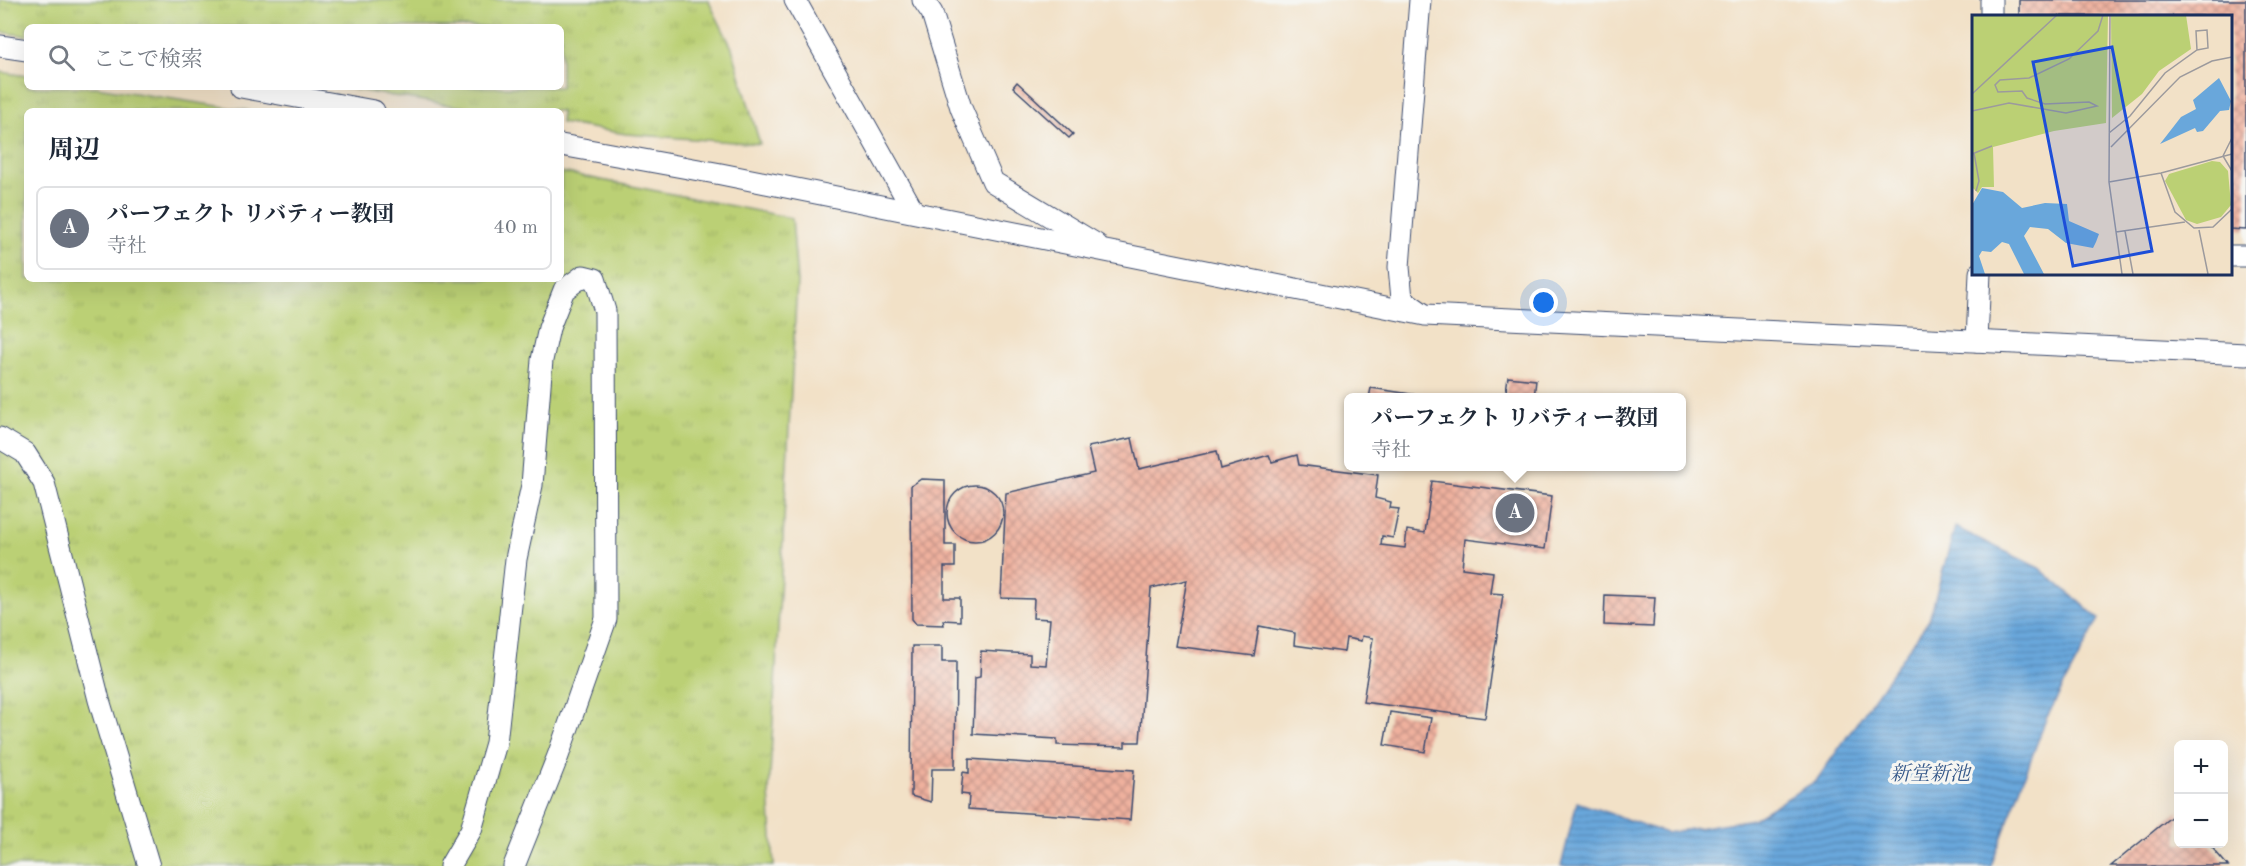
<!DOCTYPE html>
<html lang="ja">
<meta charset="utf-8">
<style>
:root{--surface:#fff;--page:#f6f6f7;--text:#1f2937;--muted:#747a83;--line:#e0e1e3;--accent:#ea580c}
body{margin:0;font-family:"Old Standard TT","Noto Serif JP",serif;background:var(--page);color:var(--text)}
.controls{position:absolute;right:18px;bottom:18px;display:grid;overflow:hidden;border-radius:9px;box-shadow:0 6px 24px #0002}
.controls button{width:54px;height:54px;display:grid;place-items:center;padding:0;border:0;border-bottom:2px solid var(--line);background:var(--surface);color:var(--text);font:30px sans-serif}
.you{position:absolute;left:1544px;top:303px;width:21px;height:21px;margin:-15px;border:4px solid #fff;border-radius:50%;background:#1a73e8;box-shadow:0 0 0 9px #1a73e833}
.badge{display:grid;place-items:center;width:39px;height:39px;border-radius:50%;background:var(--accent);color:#fff;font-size:20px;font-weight:700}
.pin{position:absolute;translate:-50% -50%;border:3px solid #fff;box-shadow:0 2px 6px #0006}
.popup{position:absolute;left:1344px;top:393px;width:342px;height:78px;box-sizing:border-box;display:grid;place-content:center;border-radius:9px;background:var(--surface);filter:drop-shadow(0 2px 4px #0005);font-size:20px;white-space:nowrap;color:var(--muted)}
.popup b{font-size:22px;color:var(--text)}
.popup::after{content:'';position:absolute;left:50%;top:100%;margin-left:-12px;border:12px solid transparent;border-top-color:var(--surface)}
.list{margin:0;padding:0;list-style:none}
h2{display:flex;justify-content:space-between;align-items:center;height:78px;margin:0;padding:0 24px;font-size:26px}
h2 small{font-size:20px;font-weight:400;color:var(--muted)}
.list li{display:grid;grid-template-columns:39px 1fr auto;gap:18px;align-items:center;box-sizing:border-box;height:84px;margin:0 12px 12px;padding:0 12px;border:2px solid var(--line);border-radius:9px}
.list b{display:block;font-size:22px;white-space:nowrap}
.list p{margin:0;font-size:20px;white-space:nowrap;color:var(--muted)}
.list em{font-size:20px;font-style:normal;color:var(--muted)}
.icon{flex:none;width:33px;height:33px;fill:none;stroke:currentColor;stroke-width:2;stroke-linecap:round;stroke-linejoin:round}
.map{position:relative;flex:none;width:2246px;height:866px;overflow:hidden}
.search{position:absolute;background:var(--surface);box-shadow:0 6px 24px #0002;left:24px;top:24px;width:540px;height:66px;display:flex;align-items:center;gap:15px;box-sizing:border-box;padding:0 21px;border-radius:9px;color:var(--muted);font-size:22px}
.panel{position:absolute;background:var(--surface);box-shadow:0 6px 24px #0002;left:24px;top:108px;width:540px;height:174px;border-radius:9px}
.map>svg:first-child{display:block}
.grass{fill:url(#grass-tufts);stroke:#6b8069;stroke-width:1.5}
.water{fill:url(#water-rules);stroke:#426b9c;stroke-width:1.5}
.building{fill:url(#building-cross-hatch)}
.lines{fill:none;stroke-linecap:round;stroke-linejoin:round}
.service-casing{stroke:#3b4a6e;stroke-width:23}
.service{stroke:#fff;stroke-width:21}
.labels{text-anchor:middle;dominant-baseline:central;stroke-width:6;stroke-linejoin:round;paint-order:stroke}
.water-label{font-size:20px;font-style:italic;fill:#36598a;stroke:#f6f6f2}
.inset-road{fill:none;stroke:#9c9a9d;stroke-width:1.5}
.view{fill:#1d4ed8;fill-opacity:0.15;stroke:#1d4ed8;stroke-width:3}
.inset-edge{fill:none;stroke:#1b2f5e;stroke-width:3}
</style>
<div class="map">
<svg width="2246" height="866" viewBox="0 0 2246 866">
<defs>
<pattern id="grass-tufts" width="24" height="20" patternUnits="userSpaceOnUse" patternTransform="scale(1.5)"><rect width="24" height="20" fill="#bbd074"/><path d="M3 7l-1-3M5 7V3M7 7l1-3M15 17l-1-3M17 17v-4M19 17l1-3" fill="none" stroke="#a0b367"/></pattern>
<pattern id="water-rules" width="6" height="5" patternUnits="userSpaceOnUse" patternTransform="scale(1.5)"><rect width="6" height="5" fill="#69a7db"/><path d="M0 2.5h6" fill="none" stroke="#5688b5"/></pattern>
<pattern id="building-cross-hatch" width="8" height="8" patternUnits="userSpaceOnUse" patternTransform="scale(1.5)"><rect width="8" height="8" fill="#efb19e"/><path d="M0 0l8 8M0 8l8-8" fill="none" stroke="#c19084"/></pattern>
</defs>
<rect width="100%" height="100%" fill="#f6f6f2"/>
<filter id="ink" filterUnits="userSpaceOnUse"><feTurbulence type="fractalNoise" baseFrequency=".0167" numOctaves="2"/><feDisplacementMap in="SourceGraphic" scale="12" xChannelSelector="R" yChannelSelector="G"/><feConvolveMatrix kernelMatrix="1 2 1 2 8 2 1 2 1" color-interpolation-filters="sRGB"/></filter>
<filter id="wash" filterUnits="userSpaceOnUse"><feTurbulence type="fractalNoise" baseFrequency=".008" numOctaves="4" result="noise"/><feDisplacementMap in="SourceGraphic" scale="24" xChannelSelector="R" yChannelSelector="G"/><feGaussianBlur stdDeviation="1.35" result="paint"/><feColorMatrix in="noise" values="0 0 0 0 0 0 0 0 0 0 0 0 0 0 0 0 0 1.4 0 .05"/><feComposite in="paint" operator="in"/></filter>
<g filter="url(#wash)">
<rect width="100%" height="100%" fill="#f2e1c7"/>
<g class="grass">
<polygon points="0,0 708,0 732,48 760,144 626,134 561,123 561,111 486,111 338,87 561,87 561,27 27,27 27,36 0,32"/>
<polygon points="0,72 27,76 27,87 96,87 250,111 27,111 27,279 561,279 561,172 792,218 797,282 769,793 774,866 0,866"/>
</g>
<polygon class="water" points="1955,527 2039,568 2099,619 2046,719 1991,866 1561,866 1577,802 1666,833 1753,819 1816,781 1929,620"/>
<g id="blocks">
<g class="building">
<polygon points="2019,0 2246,0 2246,230 2230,229 2230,16 2019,16"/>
<polygon points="1017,82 1073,134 1069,138 1013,87"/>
<polygon points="1508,377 1536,380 1534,398 1505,398"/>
<polygon points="1371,388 1423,396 1423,398 1369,398"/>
<polygon points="1132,438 1139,469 1217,451 1221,469 1269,455 1272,462 1297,455 1299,465 1378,475 1375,498 1391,502 1390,508 1399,509 1393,538 1382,536 1381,545 1405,548 1407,530 1425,533 1432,481 1552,496 1545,549 1465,539 1462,568 1493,572 1490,593 1503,594 1485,718 1363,702 1373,638 1362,636 1361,641 1346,638 1344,652 1294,645 1295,633 1259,626 1254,656 1175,646 1187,580 1151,588 1140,742 1125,742 1125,747 1057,745 1057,739 973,734 975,678 980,677 981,651 1030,654 1030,664 1046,665 1050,619 1033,618 1034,599 1001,598 1006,493 1094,473 1088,447"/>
<polygon points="921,479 945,480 945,545 955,545 955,567 944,567 944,598 960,598 960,621 943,620 944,625 916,624 912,619 911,486"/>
<circle cx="975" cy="513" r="28"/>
<polygon points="1605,595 1655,597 1653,627 1604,625"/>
<polygon points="912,646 942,646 942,662 956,662 955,769 932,769 931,802 911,796"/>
<polygon points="1390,712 1431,718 1425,752 1384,745"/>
<polygon points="969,759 1134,770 1130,820 968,809 969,795 961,794 963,772 969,773"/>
<polygon points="2178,811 2178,844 2209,844 2228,866 2111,866"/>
</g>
</g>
</g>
<g filter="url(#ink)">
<use href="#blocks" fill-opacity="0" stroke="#3b4a6e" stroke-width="1.5"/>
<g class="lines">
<g class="service-casing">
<g id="service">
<polyline points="795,0 914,212"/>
<polyline points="923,0 932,13 961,108 993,182 1096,244"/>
<polyline points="1420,0 1399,267 1402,299 1422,313"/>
<polyline points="1991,16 1991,0"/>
<polyline points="0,46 27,50"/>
<polyline points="241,87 374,111"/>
<polyline points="561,145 721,174 1425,315 2246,354"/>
<polyline points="2230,256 2246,256"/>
<polyline points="1977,341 1980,273"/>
<polyline points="0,438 25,453 44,483 99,700 149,866"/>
<polyline points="450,866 471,830 496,743 516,559 532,485 542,360 549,328 564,290 583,276 595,279 605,311 606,619 558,756 514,866"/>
</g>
</g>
<use href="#service" class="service"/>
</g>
</g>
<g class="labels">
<g class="water-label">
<text x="1930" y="775">新堂新池</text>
</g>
</g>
<g transform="translate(1972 15)">
<rect width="260" height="260" fill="#f2e1c7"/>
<path d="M 0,0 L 136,0 L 134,108 L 82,116 L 21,132 L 22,172 L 10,172 L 6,178 L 0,172 ZM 139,0 L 214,0 L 219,34 L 187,56 L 170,79 L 140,103 Z" fill="#bbd074"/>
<path d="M 240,146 L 248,147 L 256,156 L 259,190 L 249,202 L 225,209 L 214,205 L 193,166 L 197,159 Z" fill="#bbd074"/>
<path d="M 247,63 L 259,86 L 257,95 L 248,96 L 231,116 L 225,117 L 223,113 L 188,129 L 209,102 L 224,94 L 221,85 ZM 10,173 L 31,177 L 50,193 L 73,188 L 95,189 L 97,206 L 127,219 L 124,227 L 121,233 L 94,228 L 76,214 L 58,212 L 52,221 L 72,259 L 52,259 L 37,229 L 30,227 L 19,237 L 10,236 L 7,241 L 13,259 L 0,259 L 0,190 Z" fill="#69a7db"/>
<path class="inset-road" d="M 138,0 L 137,167 L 150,259M 0,79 L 85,0M 0,96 L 37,88 L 94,98 L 125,91 L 117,87 L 73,89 L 55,83 L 50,76 L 26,77 L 23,70 L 28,65 L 57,63 L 97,44 L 126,16 L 131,0M 137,118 L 158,101 L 193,58 L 225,35 L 236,33 L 235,15 L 224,16 L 225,35M 260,123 L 251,141 L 260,156M 139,132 L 208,62 L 240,46 L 260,42M 2,138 L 7,166 L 4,176M 0,139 L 20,131M 189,158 L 203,197 L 222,213 L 241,212 L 260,194M 137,167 L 189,158 L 260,139M 227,215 L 236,259M 153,216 L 161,259M 144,217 L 213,207"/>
<path class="view" d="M 140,32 L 180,236 L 101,251 L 61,47 Z"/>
<rect width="260" height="260" class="inset-edge"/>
</g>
</svg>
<div class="controls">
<button>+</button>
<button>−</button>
</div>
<div class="you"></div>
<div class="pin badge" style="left:1515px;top:513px;background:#6b7280">A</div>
<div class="popup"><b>パーフェクト リバティー教団</b>寺社</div>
<div class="search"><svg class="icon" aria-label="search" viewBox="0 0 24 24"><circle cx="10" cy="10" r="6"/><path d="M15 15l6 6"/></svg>ここで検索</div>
<section class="panel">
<h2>周辺<small></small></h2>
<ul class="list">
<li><span class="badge" style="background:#6b7280">A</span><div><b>パーフェクト リバティー教団</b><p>寺社</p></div><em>40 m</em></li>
</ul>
</section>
</div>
